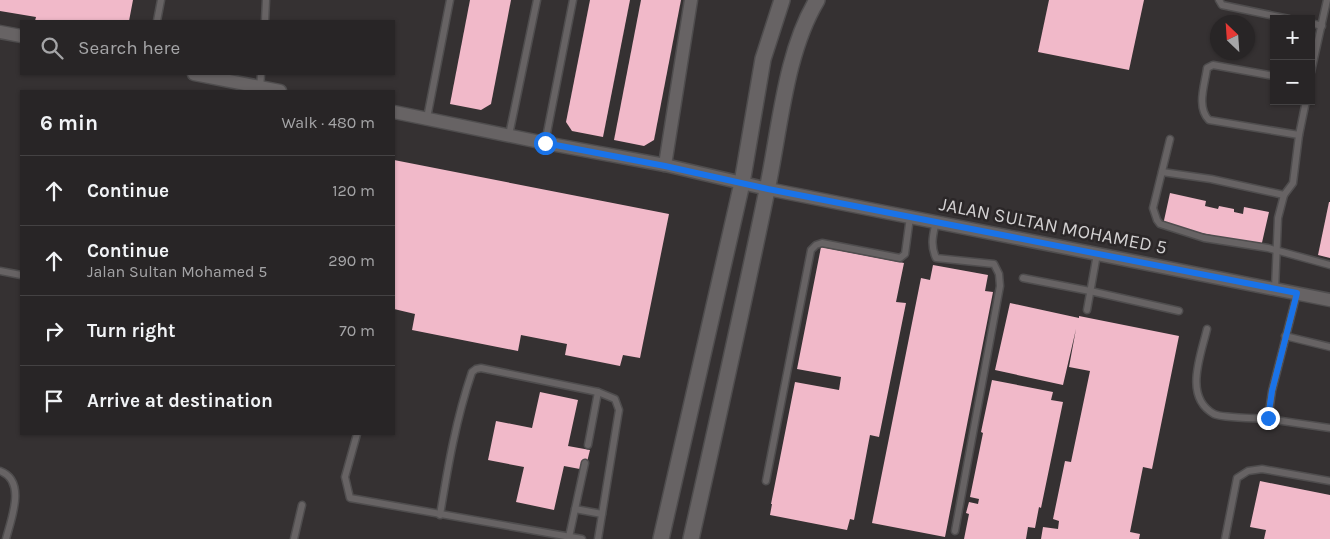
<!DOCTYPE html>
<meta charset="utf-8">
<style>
:root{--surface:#282526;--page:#343132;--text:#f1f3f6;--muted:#a5a5a7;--line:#444243}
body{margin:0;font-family:Karla,sans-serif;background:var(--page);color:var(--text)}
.controls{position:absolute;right:15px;top:15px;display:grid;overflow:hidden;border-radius:0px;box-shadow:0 1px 4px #0004}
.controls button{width:45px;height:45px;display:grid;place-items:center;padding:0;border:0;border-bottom:1px solid var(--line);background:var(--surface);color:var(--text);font:25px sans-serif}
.compass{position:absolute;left:1210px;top:15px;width:45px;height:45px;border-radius:50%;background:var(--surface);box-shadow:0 1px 4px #0004;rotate:335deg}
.stop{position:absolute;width:15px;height:15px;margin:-11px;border:4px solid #1a73e8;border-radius:50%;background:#fff}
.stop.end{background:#1a73e8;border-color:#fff;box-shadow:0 1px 5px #0008}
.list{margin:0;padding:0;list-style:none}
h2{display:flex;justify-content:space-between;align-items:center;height:65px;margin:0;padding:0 20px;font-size:21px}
h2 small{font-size:16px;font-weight:400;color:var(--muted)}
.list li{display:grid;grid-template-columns:32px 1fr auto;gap:15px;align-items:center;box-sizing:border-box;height:70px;padding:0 20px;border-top:1px solid var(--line)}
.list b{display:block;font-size:19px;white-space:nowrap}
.list p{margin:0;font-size:16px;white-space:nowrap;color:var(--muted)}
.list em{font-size:16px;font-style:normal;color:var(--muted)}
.icon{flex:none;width:28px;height:28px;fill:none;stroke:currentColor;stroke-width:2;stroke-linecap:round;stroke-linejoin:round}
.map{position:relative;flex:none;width:1330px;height:539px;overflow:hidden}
.search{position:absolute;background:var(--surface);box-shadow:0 1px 4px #0004;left:20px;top:20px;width:375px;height:55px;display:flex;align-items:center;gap:12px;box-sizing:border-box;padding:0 18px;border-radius:0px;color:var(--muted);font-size:19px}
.panel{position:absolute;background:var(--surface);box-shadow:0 1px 4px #0004;left:20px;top:90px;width:375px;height:345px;border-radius:0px}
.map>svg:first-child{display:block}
.building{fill:#f1b9c9}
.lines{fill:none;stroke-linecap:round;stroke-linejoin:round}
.service-casing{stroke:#4f4d4e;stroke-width:9}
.minor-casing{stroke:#4f4d4e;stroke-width:15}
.tertiary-casing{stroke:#4f4d4e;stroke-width:18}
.service{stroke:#676364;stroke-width:6}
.minor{stroke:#676364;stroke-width:12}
.tertiary{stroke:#676364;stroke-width:15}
.route{stroke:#1a73e8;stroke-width:6}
.labels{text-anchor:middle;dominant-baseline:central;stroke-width:5;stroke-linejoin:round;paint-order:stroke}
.street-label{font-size:19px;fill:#d3d1d2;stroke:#2b2728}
</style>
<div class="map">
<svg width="1330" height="539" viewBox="0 0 1330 539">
<rect width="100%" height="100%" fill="#353132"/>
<g class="building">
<polygon points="0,0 133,0 129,21 35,21 36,17 0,11"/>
<polygon points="470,0 511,0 491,104 481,110 450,104"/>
<polygon points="590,0 630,0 603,137 572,131 566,122"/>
<polygon points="641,0 681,0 654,140 644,146 614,140"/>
<polygon points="1049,0 1144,0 1129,70 1038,52"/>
<polygon points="394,160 669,214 640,358 623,355 620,366 565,355 567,344 521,335 518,351 412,330 415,314 394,309"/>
<polygon points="1170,193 1206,201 1205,206 1218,209 1219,206 1234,209 1234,212 1243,214 1244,207 1269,212 1261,247 1210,237 1211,235 1163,225"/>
<polygon points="1329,202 1330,202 1330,258 1318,255"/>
<polygon points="821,247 904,263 896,302 906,303 879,437 870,435 854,520 850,519 847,530 770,515 772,504 771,504 795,382 839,390 841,377 797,369"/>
<polygon points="933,265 988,275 985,291 993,292 945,537 872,523 921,278 930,280"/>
<polygon points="1010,303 1079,318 1079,316 1179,336 1152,469 1143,467 1130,532 1140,534 1139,539 1041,539 1043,527 1058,529 1059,521 1053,519 1065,461 1071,462 1090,371 1069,367 1076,329 1063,385 995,370"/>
<polygon points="992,380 1053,392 1051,400 1063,402 1041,508 1039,507 1035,528 1028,527 1026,539 964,539 969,514 966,513 969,502 978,504 979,499 970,497 983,433 981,432"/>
<polygon points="540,392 578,400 568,446 590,450 585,470 564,466 554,510 516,502 524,467 488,460 496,421 532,428"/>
<polygon points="1260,481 1330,495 1330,539 1264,539 1266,530 1250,527"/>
</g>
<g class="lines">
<g class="service-casing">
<g id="service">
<polyline points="1219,0 1222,5 1289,19"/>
<polyline points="157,21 161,0"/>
<polyline points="265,21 266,0"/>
<polyline points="1311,23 1322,26"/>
<polyline points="1311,72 1327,0"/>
<path d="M 1274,76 L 1213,65 L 1207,68 C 1205,84 1196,107 1209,120 L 1299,135"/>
<polyline points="260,88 261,74"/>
<polyline points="427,118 450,0"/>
<polyline points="509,135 537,0"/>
<polyline points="1170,139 1153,208 1157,220 1160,224 1204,238 1268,248 1330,265"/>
<polyline points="545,143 573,0"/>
<polyline points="1162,172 1211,179 1284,195"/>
<path d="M 936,221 C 933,235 930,245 936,258 L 994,264 L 999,274 L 1000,286 L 955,531"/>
<polyline points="0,271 21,275"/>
<polyline points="1023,278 1090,291 1179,311"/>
<polyline points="1275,289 1278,218 1284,195 1293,183 1299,135 1306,101"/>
<polyline points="1297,293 1272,391 1268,419 1330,428"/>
<polyline points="1087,310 1097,254"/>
<path d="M 1207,329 C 1201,355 1183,397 1214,414 C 1221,418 1257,418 1268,419"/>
<polyline points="1285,336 1330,347"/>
<polyline points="357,434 345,477 350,498 582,539"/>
<polyline points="588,445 598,392"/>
<path d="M 0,471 C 27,481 11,519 6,539"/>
<polyline points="766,481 811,250 816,245 822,243 900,258 905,254 910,217"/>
<polyline points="575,509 602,514"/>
<path d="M 440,515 C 448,466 456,419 472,372 L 476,369 L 481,368 L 598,392 L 615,399 L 619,410 L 618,416 L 598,539"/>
<polyline points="569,537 585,463"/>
<polyline points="294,539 302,505"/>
<polyline points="1225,539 1237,478 1248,471 1262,469 1330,481"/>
</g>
</g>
<g class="minor-casing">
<g id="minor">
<polyline points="0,32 21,36"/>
<polyline points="194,74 280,91"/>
<polyline points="394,112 545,143 665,165 768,189 1330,300"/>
<polyline points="665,165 691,0"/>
</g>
</g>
<g class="tertiary-casing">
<g id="tertiary">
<polyline points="661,539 742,183 763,59 782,0"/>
<path d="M 691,539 C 717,423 743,307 767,190 C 780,129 785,53 817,0"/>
</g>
</g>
<use href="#service" class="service"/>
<use href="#minor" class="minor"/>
<use href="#tertiary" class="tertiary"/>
</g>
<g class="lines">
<polyline class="route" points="545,143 665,166 768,189 1297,293 1272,391 1268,418"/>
</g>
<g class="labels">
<g class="street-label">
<text transform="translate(1053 226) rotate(11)">JALAN SULTAN MOHAMED 5</text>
</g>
</g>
</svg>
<div class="controls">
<button>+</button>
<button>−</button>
</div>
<svg class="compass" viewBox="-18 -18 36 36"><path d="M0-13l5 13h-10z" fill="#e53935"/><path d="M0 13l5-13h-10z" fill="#a5a5a7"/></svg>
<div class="stop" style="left:545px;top:143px"></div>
<div class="stop end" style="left:1268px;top:418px"></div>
<div class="search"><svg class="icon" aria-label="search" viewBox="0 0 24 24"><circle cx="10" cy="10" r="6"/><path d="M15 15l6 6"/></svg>Search here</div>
<section class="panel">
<h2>6 min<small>Walk · 480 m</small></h2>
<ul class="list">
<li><svg class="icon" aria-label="ahead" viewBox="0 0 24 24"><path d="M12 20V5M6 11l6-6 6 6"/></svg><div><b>Continue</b></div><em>120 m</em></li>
<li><svg class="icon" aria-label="ahead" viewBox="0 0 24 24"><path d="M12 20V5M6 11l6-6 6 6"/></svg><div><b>Continue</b><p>Jalan Sultan Mohamed 5</p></div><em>290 m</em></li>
<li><svg class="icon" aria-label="right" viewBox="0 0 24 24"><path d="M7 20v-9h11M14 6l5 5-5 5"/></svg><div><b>Turn right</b></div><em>70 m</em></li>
<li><svg class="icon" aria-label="arrive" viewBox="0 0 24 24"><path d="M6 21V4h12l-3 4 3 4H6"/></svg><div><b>Arrive at destination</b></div></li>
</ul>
</section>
</div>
